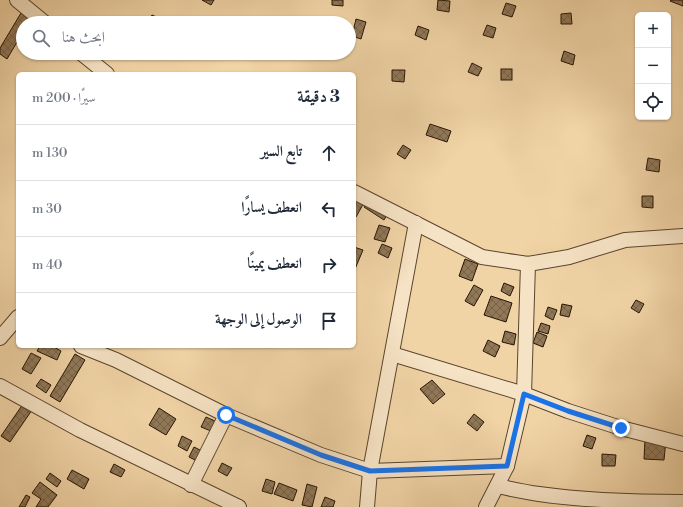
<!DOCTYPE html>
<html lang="ar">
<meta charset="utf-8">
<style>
:root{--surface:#fff;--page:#f2f2f3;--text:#1f2937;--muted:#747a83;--line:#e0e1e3}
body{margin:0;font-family:"Libre Bodoni",Amiri,serif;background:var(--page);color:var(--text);direction:rtl}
.controls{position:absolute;right:12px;top:12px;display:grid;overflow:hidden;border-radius:6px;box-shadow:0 1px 3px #0004}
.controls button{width:36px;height:36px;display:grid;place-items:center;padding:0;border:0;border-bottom:1px solid var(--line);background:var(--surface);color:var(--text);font:20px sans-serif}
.stop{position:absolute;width:12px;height:12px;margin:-9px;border:3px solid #1a73e8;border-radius:50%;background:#fff}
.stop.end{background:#1a73e8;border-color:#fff;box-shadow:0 1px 4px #0008}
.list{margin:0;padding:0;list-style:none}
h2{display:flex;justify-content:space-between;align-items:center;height:52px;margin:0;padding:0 16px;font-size:17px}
h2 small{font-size:13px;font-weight:400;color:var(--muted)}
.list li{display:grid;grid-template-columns:26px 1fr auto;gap:12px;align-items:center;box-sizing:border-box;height:56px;padding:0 16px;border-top:1px solid var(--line)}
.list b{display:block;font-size:15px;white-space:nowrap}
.list em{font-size:13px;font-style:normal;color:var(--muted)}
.icon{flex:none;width:22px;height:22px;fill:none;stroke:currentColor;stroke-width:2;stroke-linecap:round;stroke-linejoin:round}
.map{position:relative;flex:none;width:683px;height:507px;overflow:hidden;direction:ltr}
.search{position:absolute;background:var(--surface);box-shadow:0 1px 3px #0004;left:16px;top:16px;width:340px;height:44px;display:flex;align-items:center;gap:10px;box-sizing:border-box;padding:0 14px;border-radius:22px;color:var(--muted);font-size:15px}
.panel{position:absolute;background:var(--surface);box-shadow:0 1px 3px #0004;left:16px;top:72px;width:340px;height:276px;border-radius:6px;direction:rtl}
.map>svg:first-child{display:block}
.building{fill:url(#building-cross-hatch);stroke:#271504}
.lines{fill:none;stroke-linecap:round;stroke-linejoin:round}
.minor-casing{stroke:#5a452c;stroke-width:16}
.minor{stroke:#f6e3c5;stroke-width:14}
.route{stroke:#1a73e8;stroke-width:5}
</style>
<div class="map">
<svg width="683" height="507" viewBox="0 0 683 507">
<defs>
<pattern id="building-cross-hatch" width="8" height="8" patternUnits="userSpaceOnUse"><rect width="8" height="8" fill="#907858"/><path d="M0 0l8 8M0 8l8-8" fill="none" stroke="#766147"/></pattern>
</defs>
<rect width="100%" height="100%" fill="#f1d4a6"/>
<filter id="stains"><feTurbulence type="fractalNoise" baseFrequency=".005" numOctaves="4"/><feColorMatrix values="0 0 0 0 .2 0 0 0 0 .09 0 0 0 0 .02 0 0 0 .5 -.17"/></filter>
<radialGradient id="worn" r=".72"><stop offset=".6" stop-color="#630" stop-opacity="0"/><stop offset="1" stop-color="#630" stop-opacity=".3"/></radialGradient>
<g class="building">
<polygon points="202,0 214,0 211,5"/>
<polygon points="332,0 343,0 343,6 332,5"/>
<polygon points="438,0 450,1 449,12 437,10"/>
<polygon points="671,0 683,0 683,6 670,1"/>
<polygon points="506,3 516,6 512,17 502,14"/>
<polygon points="21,13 31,18 28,23 23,23 23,32 7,59 0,54 0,48"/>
<polygon points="571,13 572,24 561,24 561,14"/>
<polygon points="152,15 161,19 159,23 147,23"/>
<polygon points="356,19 366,22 361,39 352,36"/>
<polygon points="487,25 496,28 493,38 483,35"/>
<polygon points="418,26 429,30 426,40 415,35"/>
<polygon points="564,51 575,55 573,65 561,61"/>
<polygon points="472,63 482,68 478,76 468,72"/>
<rect x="501" y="69" width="11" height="11"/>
<polygon points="392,70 405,70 404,82 392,81"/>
<polygon points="430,124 451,131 447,142 426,135"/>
<polygon points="403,145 411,150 405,159 397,154"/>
<polygon points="648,158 660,160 659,172 646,170"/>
<polygon points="354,192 366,199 356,217 354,216"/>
<polygon points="642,196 653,196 653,208 642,207"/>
<polygon points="370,199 389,211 384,220 364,207"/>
<polygon points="379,225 390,228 385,242 374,239"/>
<polygon points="382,244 392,248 388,258 378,253"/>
<polygon points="354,247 363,250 355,269 354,268"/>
<polygon points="465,259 478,264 472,281 459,276"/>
<polygon points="504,283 514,287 510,296 501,291"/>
<polygon points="474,285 483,290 474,306 465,301"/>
<polygon points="491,296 512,303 506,322 484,315"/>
<polygon points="636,300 644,304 639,313 631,308"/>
<polygon points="562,304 572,306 569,317 560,315"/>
<polygon points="548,307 557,310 553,320 545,316"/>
<polygon points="541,323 550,326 548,334 538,331"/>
<polygon points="505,331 516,334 514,345 502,342"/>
<polygon points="537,332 547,336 543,347 533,343"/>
<polygon points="488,340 500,346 495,357 483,351"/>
<polygon points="40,346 52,346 61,351 57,360 37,351"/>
<polygon points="31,353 41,358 31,374 22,369"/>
<polygon points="75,354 85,360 60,402 50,396"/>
<polygon points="41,379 51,385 46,393 36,386"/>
<polygon points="432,380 445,394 433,404 420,389"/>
<polygon points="23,404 32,410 10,442 1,436"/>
<polygon points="159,408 176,419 166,435 149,425"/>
<polygon points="474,414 484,422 477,431 467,423"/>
<polygon points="206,417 215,421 211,431 201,427"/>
<polygon points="587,435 596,438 592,449 583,446"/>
<polygon points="182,436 192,441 187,451 178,446"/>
<polygon points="645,439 666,440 664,460 644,459"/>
<polygon points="194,447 202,451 197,461 189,457"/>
<polygon points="602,454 616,455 615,466 602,466"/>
<polygon points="222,463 232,468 227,476 218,471"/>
<polygon points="114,464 125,470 121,477 110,472"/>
<polygon points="72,470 89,479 84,489 67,479"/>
<polygon points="50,473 61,481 57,487 46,479"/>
<polygon points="266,479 275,482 272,494 262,491"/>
<polygon points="40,482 57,495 48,507 36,507 41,499 32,493"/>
<polygon points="279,483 297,490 293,501 274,494"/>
<polygon points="307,484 317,487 312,507 302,505"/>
<polygon points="26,495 30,497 25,507 19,507"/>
<polygon points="325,497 335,501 333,507 321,507"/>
</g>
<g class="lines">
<g class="minor-casing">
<g id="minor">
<polyline points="17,0 45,23"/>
<polyline points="81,53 107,74"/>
<polyline points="354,192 482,257 528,264 569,257 625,240 683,236"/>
<polyline points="0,338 18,317"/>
<polyline points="81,346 116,360 226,415 321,455 370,471 507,466"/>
<polyline points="392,354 524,394 568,411 621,428 683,444"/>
<polyline points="0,386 80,430 239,507"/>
<polyline points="191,485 226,415"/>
<path d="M 497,486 C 511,489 525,492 539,494 C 587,501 635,502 683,502"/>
<polyline points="367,507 370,471 416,223"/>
<polyline points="486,507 507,466 524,394 528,264"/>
</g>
</g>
<use href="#minor" class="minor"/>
</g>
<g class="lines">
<polyline class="route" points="226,415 321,455 370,471 507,466 524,394 568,411 621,428"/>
</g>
<rect width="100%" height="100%" filter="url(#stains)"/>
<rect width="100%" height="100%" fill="url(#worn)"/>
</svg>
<div class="controls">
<button>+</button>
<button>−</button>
<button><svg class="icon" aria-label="locate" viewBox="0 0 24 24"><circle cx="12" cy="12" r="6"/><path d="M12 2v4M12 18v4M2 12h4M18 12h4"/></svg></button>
</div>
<div class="stop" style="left:226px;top:415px"></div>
<div class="stop end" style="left:621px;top:428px"></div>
<div class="search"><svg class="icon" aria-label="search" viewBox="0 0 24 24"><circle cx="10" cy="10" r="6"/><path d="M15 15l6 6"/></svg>ابحث هنا</div>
<section class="panel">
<h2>3 دقيقة<small>سيرًا · 200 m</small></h2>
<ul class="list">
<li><svg class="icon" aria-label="ahead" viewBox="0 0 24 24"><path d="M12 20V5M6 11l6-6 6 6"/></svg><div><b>تابع السير</b></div><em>130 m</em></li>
<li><svg class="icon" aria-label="left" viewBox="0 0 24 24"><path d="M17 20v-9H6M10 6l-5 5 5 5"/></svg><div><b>انعطف يسارًا</b></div><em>30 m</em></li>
<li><svg class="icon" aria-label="right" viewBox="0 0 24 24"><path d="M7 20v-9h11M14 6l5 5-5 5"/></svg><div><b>انعطف يمينًا</b></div><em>40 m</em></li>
<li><svg class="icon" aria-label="arrive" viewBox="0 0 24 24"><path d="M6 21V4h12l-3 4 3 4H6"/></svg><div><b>الوصول إلى الوجهة</b></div></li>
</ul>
</section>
</div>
